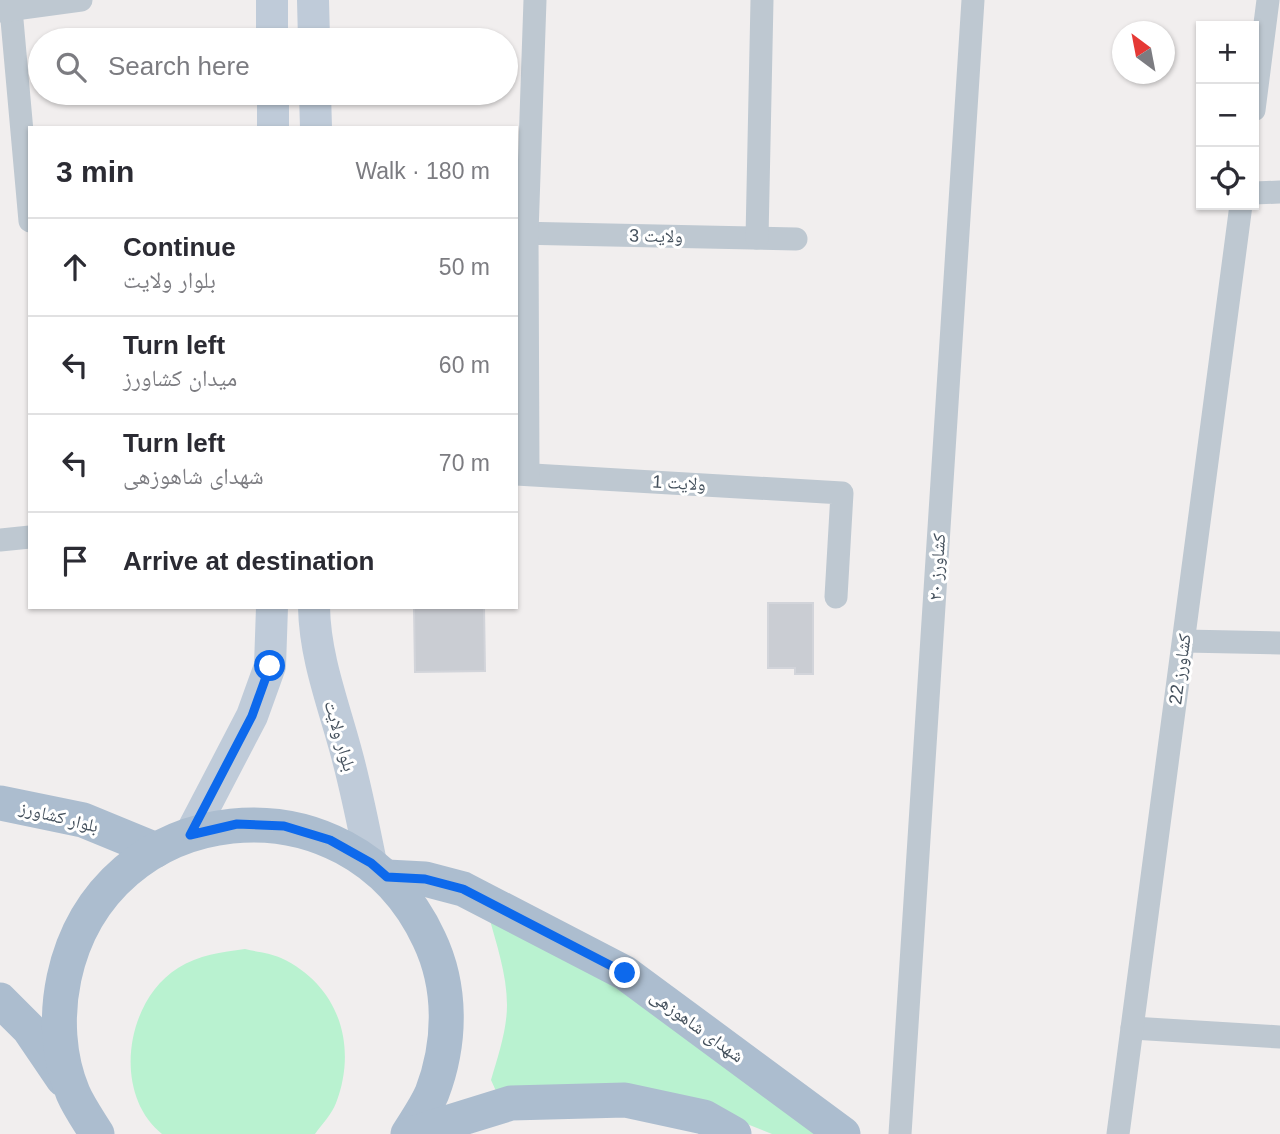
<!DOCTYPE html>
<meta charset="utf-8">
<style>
:root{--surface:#fff;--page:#f2f2f3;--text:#2b2b33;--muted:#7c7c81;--line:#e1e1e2}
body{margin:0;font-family:Helvetica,"Noto Naskh Arabic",sans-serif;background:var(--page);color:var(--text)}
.controls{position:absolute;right:21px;top:21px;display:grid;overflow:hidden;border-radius:0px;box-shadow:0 2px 5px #0004}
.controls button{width:63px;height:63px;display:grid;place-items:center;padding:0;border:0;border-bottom:2px solid var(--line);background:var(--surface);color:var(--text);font:35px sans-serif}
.compass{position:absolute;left:1112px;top:21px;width:63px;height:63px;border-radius:50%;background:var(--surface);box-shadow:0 2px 5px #0004;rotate:328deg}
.stop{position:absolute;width:21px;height:21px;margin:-16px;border:5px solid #0d69ec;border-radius:50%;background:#fff}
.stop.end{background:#0d69ec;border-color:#fff;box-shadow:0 2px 7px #0008}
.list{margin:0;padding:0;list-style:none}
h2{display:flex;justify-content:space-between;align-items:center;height:91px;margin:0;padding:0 28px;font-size:30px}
h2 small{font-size:23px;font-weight:400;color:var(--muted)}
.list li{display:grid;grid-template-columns:46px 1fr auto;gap:21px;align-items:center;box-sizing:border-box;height:98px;padding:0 28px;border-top:2px solid var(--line)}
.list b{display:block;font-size:26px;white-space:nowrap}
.list p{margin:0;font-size:23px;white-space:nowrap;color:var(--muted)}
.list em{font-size:23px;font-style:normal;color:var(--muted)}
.icon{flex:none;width:38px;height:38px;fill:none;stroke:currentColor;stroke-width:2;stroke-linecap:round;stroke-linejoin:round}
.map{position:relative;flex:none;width:1280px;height:1134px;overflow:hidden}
.search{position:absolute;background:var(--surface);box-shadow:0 2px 5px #0004;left:28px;top:28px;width:490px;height:77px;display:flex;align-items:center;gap:18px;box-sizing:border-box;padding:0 24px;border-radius:38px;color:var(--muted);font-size:26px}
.panel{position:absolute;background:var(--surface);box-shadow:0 2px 5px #0004;left:28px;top:126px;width:490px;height:483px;border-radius:0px}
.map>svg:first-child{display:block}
.green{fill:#b9f2d0}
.building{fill:#cacdd3;stroke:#d2d4da;stroke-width:2}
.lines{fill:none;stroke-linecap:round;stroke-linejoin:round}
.street{stroke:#bec8d1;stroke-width:23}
.secondary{stroke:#bfcbd9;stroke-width:32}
.primary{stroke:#acbdcf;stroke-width:35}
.route{stroke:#0d69ec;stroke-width:9}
.labels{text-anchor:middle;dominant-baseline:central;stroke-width:6;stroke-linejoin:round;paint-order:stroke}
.street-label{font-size:18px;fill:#45515d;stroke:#fff}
</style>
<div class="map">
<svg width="1280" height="1134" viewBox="0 0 1280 1134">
<rect width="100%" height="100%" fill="#f1eeee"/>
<g class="green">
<path d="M 488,913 L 627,989 L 821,1134 L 772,1134 L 689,1101 L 496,1091 L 491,1080 C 498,1056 507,1030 507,1005 C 507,974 496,943 488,913 Z"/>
<path d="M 245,949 C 257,952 271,953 281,958 C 339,985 358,1046 336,1103 C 332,1114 322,1124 315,1134 L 162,1134 C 112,1094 125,1001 178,968 C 199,955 221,952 245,949 Z"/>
</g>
<g class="building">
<polygon points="768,603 813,603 813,674 795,674 795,668 768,668"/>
<polygon points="414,607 484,607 485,671 415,672"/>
</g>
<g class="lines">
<g class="street">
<polyline points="11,9 30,221"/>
<polyline points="0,11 81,0"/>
<polyline points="1254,110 1268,0"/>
<polyline points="1254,193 1280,192"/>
<polyline points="516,233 796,239"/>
<polyline points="757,238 762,0"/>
<polyline points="516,474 842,493 836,597"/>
<polyline points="528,474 527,233 535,0"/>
<polyline points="0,540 30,537"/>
<polyline points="1184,641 1280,643"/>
<polyline points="1132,1028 1280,1037"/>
<polyline points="900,1134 973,0"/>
<polyline points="1118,1134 1241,205"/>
</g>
<g class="secondary">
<polyline points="272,0 272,40"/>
<polyline points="313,0 314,40"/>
<polyline points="273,93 273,128"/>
<polyline points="315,93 316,128"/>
<path d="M 314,607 C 315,660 335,708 348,759 C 357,793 364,828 371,863"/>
<polyline points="190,835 252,716 270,666 272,607"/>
</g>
<g class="primary">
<polyline points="0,803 83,820 156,850"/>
<polyline points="387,877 425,879 463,889 625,973 843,1134"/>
<polyline points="0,1000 29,1029 63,1079"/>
<path d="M 97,1134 C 89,1121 79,1107 73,1093 C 58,1057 56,1016 64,978 C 103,795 350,769 429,939 C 452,987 451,1043 432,1093 C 426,1107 416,1121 408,1134"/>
<polyline points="411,1134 511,1103 625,1100 704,1117 734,1134"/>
</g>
</g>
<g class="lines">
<polyline class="route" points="270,666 252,716 190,835 237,824 284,826 330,840 371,863 387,877 425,879 463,889 625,973"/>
</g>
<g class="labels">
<g class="street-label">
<text transform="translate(656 236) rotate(1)">ولایت 3</text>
<text transform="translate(679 483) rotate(3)">ولایت 1</text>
<text transform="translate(937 567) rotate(-86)">کشاورز ۲۰</text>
<text transform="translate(1180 669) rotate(-82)">کشاورز 22</text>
<text transform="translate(340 736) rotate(74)">بلوار ولایت</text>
<text transform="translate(59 817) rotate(14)">بلوار کشاورز</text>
<text transform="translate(697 1026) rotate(36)">شهدای شاهوزهی</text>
</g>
</g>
</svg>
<div class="controls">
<button>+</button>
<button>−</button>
<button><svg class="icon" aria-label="locate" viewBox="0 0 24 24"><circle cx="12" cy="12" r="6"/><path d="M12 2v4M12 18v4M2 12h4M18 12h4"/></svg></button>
</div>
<svg class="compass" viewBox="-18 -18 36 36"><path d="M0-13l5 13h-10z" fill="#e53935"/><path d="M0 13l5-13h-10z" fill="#7c7c81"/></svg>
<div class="stop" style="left:270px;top:666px"></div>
<div class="stop end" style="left:625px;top:973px"></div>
<div class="search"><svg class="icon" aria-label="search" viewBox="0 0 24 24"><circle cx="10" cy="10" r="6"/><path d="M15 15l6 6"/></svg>Search here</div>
<section class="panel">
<h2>3 min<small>Walk · 180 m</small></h2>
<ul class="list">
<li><svg class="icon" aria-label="ahead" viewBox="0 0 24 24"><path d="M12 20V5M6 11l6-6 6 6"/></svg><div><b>Continue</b><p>بلوار ولایت</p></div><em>50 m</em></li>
<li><svg class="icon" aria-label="left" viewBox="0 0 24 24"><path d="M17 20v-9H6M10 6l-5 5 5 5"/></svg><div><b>Turn left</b><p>میدان کشاورز</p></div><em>60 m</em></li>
<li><svg class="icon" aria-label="left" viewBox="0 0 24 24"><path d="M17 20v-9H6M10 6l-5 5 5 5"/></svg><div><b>Turn left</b><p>شهدای شاهوزهی</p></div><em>70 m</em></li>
<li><svg class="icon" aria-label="arrive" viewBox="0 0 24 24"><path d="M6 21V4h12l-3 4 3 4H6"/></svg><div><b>Arrive at destination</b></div></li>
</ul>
</section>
</div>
